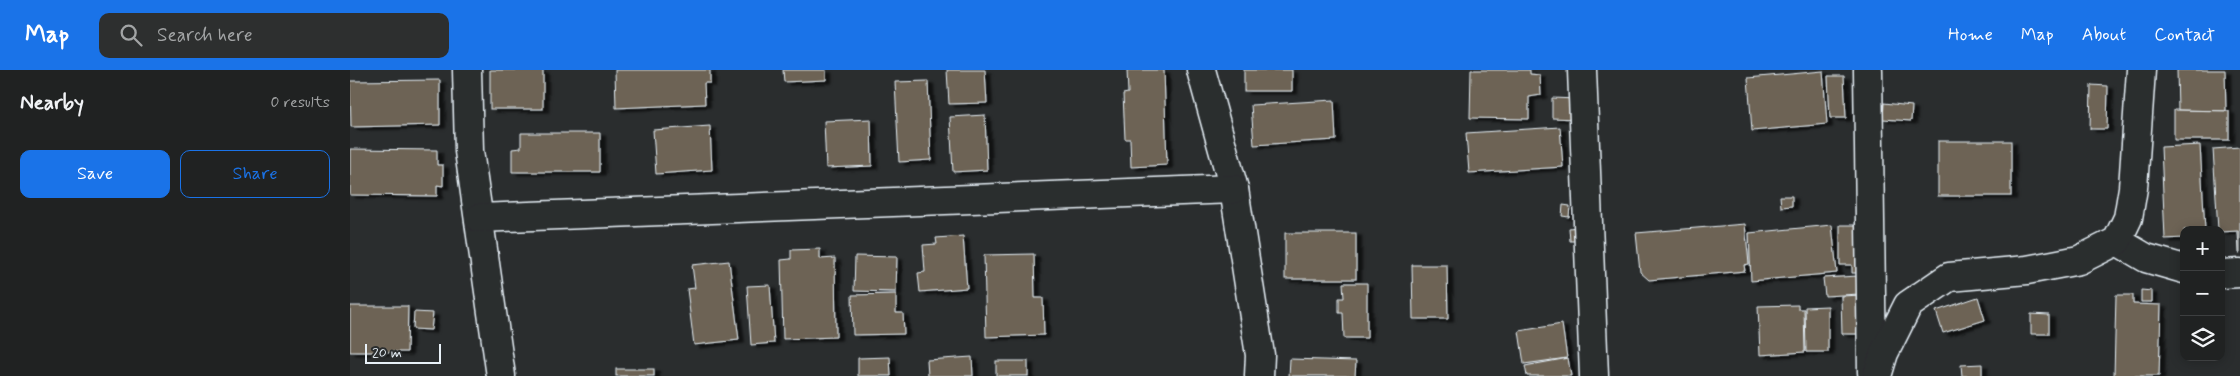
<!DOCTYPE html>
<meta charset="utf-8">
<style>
:root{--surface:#202222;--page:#2d2f2f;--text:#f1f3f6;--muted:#a2a4a5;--line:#3d3f40;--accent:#1a73e8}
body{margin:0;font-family:Mynerve,sans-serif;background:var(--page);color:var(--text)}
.controls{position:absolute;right:15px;bottom:15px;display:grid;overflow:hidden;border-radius:10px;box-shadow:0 2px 12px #0003}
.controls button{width:45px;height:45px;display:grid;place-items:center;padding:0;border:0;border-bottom:1px solid var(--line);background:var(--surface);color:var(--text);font:25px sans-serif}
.scale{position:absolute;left:15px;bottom:12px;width:76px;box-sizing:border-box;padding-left:5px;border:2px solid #e8f1f8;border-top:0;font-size:14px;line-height:18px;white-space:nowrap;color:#e8f1f8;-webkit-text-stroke:4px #2a2d2e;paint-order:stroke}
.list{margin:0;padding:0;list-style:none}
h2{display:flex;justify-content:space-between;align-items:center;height:65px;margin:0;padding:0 20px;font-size:21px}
h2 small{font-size:16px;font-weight:400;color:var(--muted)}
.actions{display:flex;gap:10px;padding:15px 20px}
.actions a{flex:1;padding:11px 0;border:1px solid var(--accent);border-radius:10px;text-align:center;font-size:18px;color:var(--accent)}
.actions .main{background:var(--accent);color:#fff}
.icon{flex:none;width:28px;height:28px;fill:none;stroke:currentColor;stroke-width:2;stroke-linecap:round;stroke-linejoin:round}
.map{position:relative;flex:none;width:1890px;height:306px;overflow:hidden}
header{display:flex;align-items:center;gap:30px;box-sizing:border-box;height:70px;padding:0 25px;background:var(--accent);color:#fff}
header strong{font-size:24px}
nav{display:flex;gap:28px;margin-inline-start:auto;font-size:18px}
.search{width:350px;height:45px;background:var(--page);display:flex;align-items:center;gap:12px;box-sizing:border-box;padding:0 18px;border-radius:10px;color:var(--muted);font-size:19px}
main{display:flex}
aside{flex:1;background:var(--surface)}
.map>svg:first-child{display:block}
.building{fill:#6d6454;stroke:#e8f1f8;filter:url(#shadow)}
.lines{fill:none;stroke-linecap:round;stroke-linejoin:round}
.minor-casing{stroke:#e8f1f8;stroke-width:31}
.minor{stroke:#2a2d2e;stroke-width:28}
</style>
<header>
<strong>Map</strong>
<div class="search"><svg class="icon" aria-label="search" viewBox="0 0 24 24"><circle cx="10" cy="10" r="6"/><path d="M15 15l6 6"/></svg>Search here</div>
<nav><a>Home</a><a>Map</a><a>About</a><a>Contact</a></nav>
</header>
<main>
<aside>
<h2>Nearby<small>0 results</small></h2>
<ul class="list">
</ul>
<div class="actions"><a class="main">Save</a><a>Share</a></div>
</aside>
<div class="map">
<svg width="1890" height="306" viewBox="0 0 1890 306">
<defs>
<filter id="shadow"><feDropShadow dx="5.5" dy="3" stdDeviation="1" flood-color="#0009"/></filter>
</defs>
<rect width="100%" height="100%" fill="#2a2d2e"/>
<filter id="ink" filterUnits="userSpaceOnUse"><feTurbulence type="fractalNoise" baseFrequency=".02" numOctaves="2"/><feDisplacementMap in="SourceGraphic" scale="10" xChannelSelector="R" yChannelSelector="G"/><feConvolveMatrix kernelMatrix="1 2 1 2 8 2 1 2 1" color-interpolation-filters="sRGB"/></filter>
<g filter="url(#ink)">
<g class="building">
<rect x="140" y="0" width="53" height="39"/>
<polygon points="265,0 360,0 360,13 354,13 355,34 266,38"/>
<polygon points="433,0 476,0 476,10 434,12"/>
<polygon points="597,0 635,0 637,33 599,34"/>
<polygon points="777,0 814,0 817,95 781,97 780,69 775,69 773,24 778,23"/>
<rect x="894" y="0" width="48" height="21"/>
<polygon points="1121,0 1180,0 1180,4 1190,5 1191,25 1179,27 1179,49 1120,48"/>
<polygon points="1827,0 1875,0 1876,41 1828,40"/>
<polygon points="1473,1 1477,54 1402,61 1398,8"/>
<polygon points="1478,6 1494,6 1496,48 1480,48"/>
<polygon points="90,10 90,55 1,57 0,11"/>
<polygon points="578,11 581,90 549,92 545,12"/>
<polygon points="1741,15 1758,16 1757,59 1740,59"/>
<polygon points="1202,28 1227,29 1226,49 1202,48"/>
<polygon points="984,30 986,70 904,75 901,35"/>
<polygon points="1534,33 1562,36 1561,51 1533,49"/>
<polygon points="1824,40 1879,41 1879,70 1824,70"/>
<polygon points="635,45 637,100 603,102 600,47"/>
<polygon points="521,49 522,96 476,98 474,51"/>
<polygon points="360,56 362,100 306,104 303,60"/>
<polygon points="1210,57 1213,97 1119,103 1116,63"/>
<polygon points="171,63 250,63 250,102 162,102 162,79 171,78"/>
<rect x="1588" y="71" width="73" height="55"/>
<polygon points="1850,75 1855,160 1834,160 1834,168 1815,169 1811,77"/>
<polygon points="1890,77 1890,183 1889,183 1888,161 1871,162 1871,160 1868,160 1863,79"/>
<polygon points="0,79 87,80 87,95 93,95 93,116 87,115 87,126 0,125"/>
<polygon points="1430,126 1442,126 1442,136 1431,137"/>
<polygon points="1213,135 1220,136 1219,147 1212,146"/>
<polygon points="1395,154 1399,194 1394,195 1395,201 1299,210 1290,202 1286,163"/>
<polygon points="1482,155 1487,203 1401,211 1399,163"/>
<polygon points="1490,155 1508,155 1508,203 1502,203 1502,195 1490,195"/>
<polygon points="1227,157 1228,171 1220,171 1219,158"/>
<rect x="935" y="163" width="71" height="46"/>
<polygon points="613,166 617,218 570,222 568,203 575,202 573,175 587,174 586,168"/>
<polygon points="470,179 470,189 485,188 486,267 433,269 431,190 441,189 441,180"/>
<polygon points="684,184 685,228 693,228 694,265 636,267 634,185"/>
<polygon points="505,186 547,187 546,222 504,221"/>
<polygon points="379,191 389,270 344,275 337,219 345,218 342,195"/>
<polygon points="1062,195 1097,195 1098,249 1063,249"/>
<polygon points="1508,206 1509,224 1475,226 1473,208"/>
<polygon points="993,213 1017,213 1017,268 994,268 993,243 989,243 989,228 994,228"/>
<polygon points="420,215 424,273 401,275 397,216"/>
<polygon points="1791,220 1802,221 1802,232 1791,232"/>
<polygon points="546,224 546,243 553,243 554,264 503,265 502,225"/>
<polygon points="1512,225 1512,264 1492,264 1491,226"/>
<polygon points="1766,225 1783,225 1783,234 1811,235 1809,306 1764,306"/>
<polygon points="1628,227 1635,250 1593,263 1586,241"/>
<polygon points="1448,235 1448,239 1454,239 1455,282 1410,285 1408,236"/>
<polygon points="0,236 58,236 57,282 0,282"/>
<polygon points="1478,236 1478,282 1456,282 1455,237"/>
<polygon points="64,242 83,243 81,260 63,259"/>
<polygon points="1681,244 1699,245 1699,264 1681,264"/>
<polygon points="1212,254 1217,288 1174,294 1169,261"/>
<polygon points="540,287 541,306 508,306 508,288"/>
<polygon points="622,287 623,306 578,306 577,290"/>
<polygon points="1218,288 1221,306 1177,306 1175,296"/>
<polygon points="940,289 1006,291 1005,306 939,306"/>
<rect x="646" y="291" width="32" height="15"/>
<polygon points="1632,294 1632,306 1612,306 1611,295"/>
<rect x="266" y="299" width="38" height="7"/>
</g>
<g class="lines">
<g class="minor-casing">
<g id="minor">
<polyline points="117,0 119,81 151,306"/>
<polyline points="851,0 884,119 910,285 909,306"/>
<polyline points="1232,0 1244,306"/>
<polyline points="1518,0 1522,302"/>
<polyline points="129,148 884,119"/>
<polyline points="1767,171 1796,188 1834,199"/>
<polyline points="1871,204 1890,203"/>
<polyline points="1527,306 1534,283 1558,235 1599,207 1677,200 1729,190 1767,171 1778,148 1783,118 1791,0"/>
</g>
</g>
<use href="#minor" class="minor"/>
</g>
</g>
</svg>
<div class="controls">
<button>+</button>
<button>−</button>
<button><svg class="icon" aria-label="layers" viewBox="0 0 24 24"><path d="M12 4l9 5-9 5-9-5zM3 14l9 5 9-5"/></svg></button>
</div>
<div class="scale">20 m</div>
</div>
</main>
